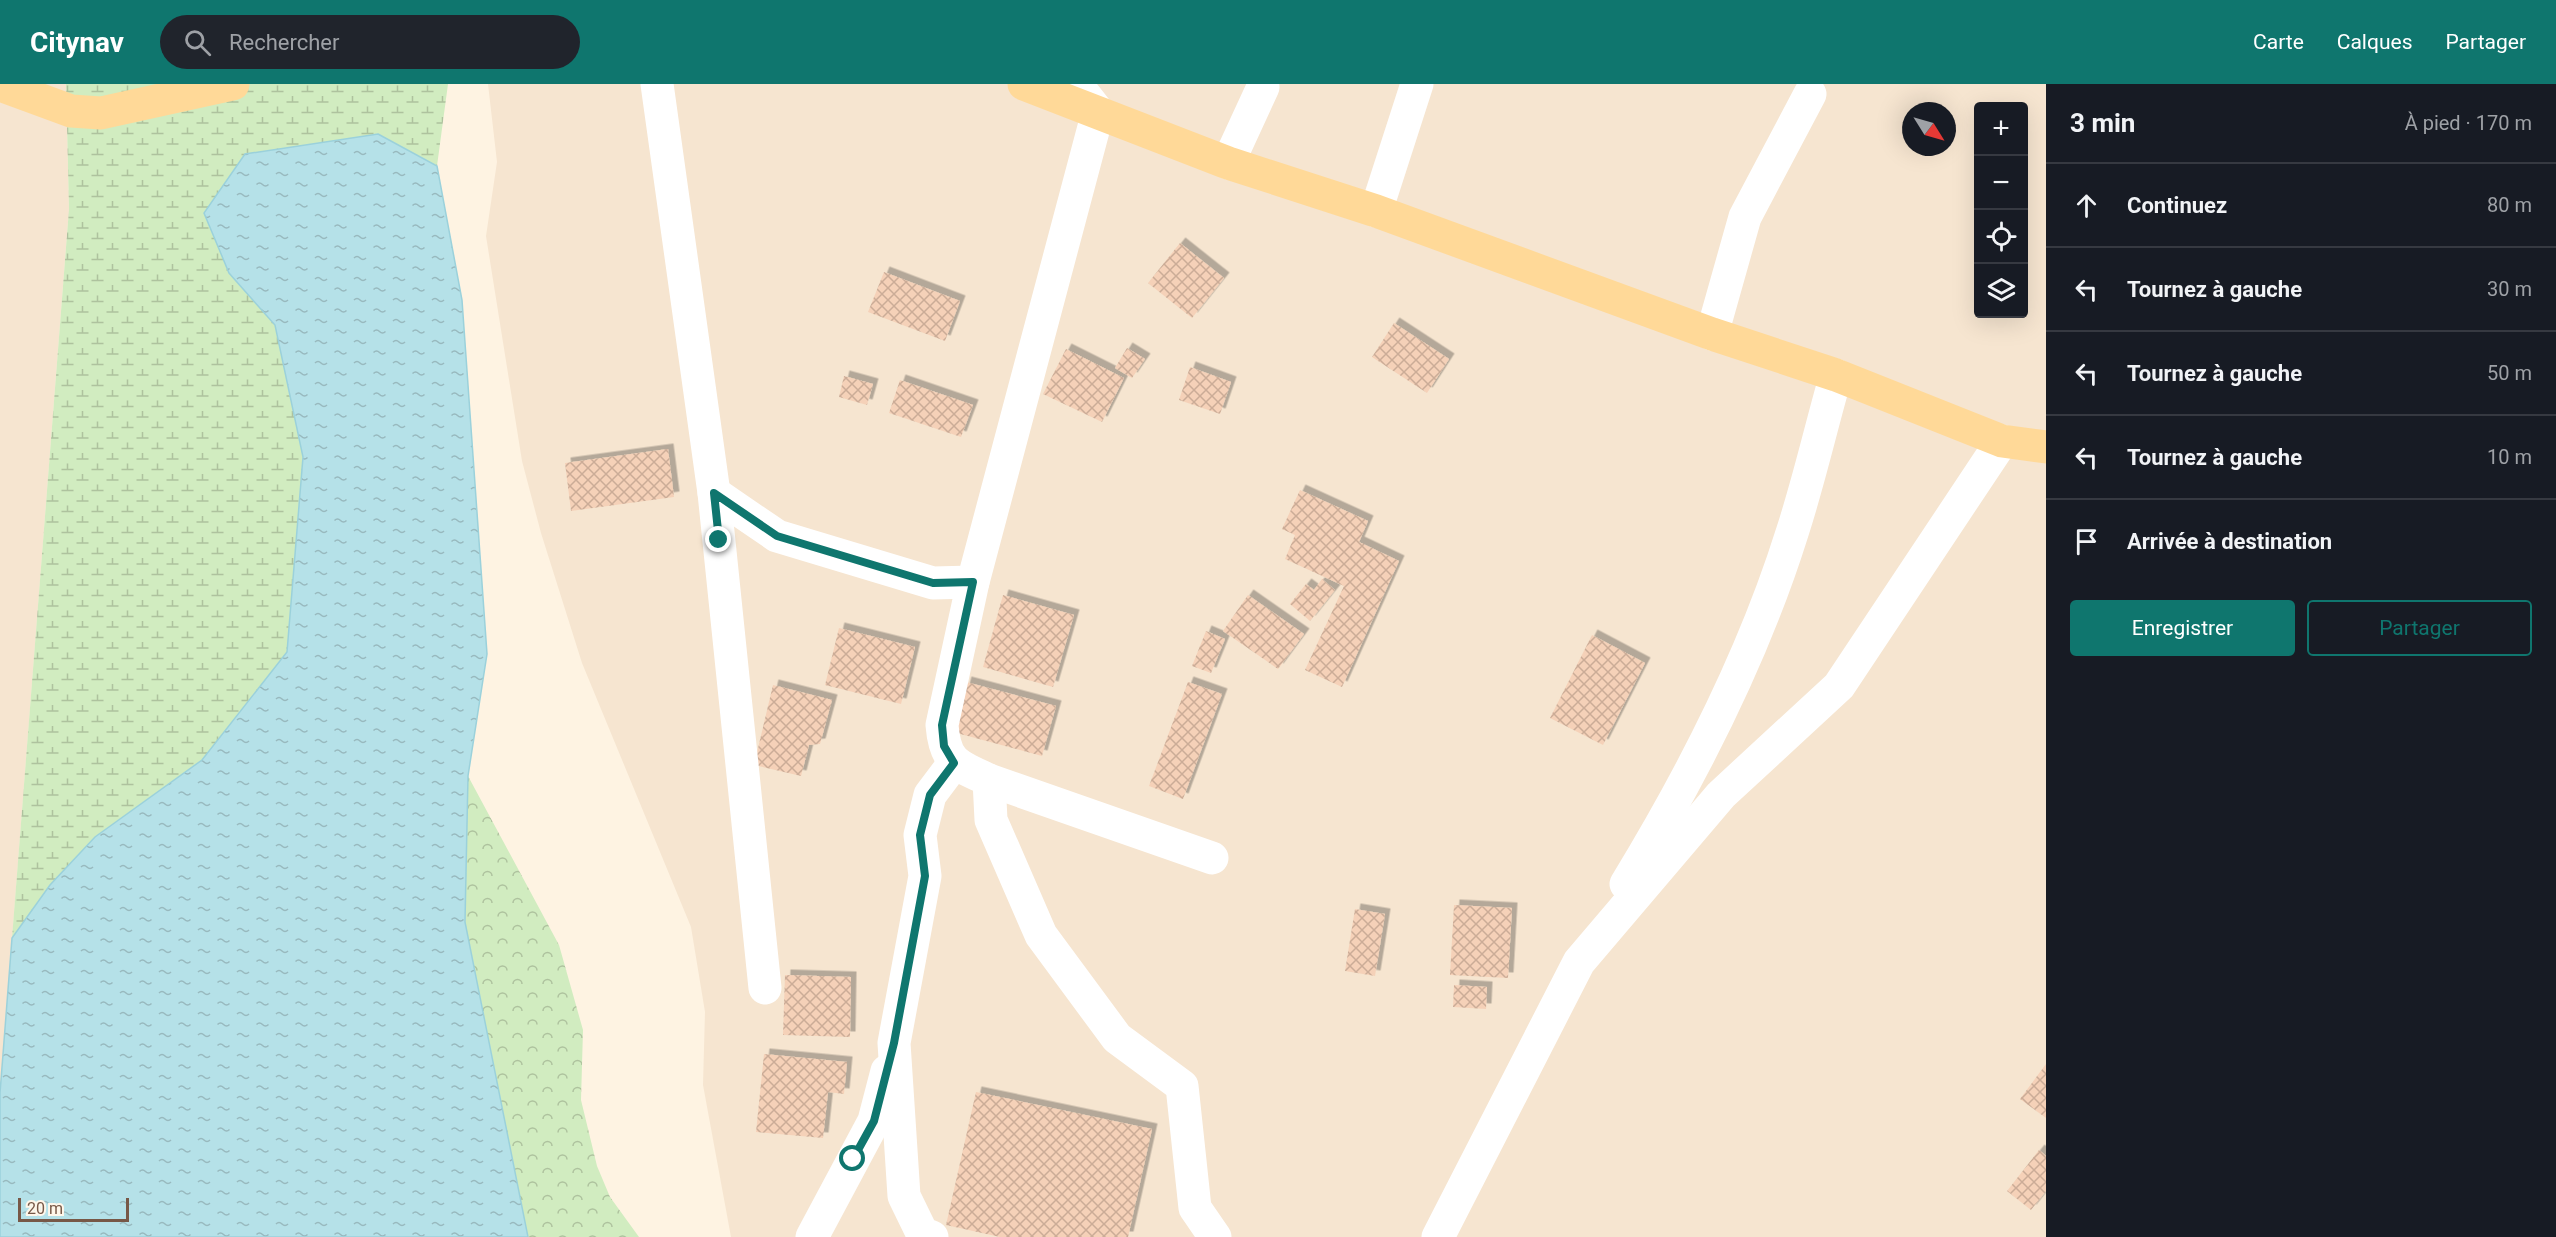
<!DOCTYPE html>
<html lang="fr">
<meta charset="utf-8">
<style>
:root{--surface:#171b24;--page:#20242c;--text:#f1f3f6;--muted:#9ea1a6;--line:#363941;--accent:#0f766e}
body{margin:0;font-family:Roboto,sans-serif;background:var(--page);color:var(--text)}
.controls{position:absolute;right:18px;top:18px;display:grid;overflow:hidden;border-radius:6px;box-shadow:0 6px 24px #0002}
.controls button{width:54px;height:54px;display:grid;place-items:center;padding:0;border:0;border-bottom:2px solid var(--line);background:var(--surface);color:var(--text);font:30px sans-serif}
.compass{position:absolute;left:1902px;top:18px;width:54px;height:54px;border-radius:50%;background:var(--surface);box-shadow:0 6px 24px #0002;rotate:127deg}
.scale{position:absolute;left:18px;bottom:15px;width:111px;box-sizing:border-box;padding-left:6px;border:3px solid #775847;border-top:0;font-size:16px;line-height:21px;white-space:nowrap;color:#775847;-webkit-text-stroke:4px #fff7ea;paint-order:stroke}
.stop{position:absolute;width:18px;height:18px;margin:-14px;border:4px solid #0f766e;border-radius:50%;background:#fff}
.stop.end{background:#0f766e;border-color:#fff;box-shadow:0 2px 6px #0008}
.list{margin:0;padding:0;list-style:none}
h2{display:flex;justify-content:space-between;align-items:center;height:78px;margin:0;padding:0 24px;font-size:26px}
h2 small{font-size:20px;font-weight:400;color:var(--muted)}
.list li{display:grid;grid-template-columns:39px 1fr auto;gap:18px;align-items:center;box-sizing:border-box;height:84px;padding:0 24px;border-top:2px solid var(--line)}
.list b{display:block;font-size:22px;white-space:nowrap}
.list em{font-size:20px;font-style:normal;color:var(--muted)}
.actions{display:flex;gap:12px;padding:18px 24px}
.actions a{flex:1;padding:14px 0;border:2px solid var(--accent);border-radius:6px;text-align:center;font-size:21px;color:var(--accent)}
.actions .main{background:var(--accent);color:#fff}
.icon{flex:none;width:33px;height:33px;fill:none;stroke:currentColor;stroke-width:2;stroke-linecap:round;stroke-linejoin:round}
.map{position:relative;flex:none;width:2046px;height:1153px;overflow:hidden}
header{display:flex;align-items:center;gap:36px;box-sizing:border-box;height:84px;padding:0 30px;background:var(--accent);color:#fff}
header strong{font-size:28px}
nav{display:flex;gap:33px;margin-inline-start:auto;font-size:21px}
.search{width:420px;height:54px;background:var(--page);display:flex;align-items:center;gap:15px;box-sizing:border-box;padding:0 21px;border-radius:33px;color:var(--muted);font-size:22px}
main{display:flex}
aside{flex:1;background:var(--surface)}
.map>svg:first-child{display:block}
.residential{fill:#f6e5d0;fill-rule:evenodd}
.forest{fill:url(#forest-crowns)}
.wetland{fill:url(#wetland-marsh)}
.water{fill:url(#water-ripples);stroke:#9bd1db;stroke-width:1.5}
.building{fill:url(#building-cross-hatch);filter:url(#shadow)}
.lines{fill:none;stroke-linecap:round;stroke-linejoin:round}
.minor{stroke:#fff;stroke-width:33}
.major{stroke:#ffd998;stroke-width:33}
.route{stroke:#0f766e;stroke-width:8}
</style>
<header>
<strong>Citynav</strong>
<div class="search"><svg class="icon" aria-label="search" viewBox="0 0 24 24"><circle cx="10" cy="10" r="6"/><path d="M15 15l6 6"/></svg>Rechercher</div>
<nav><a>Carte</a><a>Calques</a><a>Partager</a></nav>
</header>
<main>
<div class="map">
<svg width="2046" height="1153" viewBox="0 0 2046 1153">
<defs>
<pattern id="forest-crowns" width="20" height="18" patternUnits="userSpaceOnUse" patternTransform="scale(1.5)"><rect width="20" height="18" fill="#d1ecc0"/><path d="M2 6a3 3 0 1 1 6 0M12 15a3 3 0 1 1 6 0" fill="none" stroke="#aec29e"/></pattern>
<pattern id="wetland-marsh" width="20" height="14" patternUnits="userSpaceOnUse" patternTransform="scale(1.5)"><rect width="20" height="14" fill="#d1ecc0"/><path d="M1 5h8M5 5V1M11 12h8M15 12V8" fill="none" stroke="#aec29e"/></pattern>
<pattern id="water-ripples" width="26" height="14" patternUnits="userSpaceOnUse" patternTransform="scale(1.5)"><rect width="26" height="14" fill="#b5e1e8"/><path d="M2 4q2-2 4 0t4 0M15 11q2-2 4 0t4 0" fill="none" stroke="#98b9be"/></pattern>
<pattern id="building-cross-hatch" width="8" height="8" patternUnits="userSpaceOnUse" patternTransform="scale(1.5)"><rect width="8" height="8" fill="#f5d1b8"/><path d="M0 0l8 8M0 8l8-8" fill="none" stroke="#cbac97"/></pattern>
<filter id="shadow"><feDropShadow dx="5.5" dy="-5.5" stdDeviation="0" flood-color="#0004"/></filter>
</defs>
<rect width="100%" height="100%" fill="#fef3e2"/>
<g class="residential">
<polygon points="0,0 66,0 69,125 0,1009"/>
<path d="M 488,0 L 2046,0 L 2046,1153 L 731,1153 L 703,1001 L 705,928 L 691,843 L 582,579 L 541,449 L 522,377 L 486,152 L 497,78 ZM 1978,22 L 2024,22 L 2024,230 L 1978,230 ZM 1911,27 L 1947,27 L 1947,63 L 1911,63 Z"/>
</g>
<polygon class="forest" points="468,692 559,861 583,946 581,1016 597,1082 610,1113 639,1153 528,1153 465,838"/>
<polygon class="wetland" points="66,0 448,0 437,82 378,50 229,189 275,241 303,373 287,568 202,676 95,753 12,854 69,125"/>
<polygon class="water" points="378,50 437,82 462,216 487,570 468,692 465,838 528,1153 0,1153 0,1009 12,854 50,801 95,753 202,676 287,568 303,373 275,241 229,189 204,129 245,70"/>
<g class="building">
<polygon points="1180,159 1224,194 1192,234 1148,199"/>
<polygon points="884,188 960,217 945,257 868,228"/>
<polygon points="1394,239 1449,275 1427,309 1372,273"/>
<polygon points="1127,264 1145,275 1132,294 1115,284"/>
<polygon points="1066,265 1124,294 1102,338 1043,310"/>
<polygon points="1190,283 1231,298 1220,330 1179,316"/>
<polygon points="844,292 873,300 867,321 839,313"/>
<polygon points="900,296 973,321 961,353 889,329"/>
<polygon points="668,365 674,413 571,427 565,379"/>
<polygon points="1300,406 1368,437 1359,458 1399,477 1342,603 1305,586 1344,502 1285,475 1295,451 1282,445"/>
<polygon points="1322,495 1335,506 1310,537 1290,520 1306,500 1314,506"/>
<polygon points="1003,511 1074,531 1053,603 983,583"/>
<polygon points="1248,511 1304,550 1278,585 1223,547"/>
<polygon points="839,544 915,563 901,620 825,601"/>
<polygon points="1206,547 1225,555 1211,589 1192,582"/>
<polygon points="1592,551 1645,579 1603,661 1550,634"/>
<polygon points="966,598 1056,622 1042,672 953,648"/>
<polygon points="1188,598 1222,610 1183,715 1149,702"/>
<polygon points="773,601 832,616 820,660 809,661 801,692 754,681"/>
<polygon points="1454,821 1512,824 1508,894 1450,891"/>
<polygon points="1355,825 1385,830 1375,892 1345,887"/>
<polygon points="785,891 851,893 850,953 783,951"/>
<polygon points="1454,901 1487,903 1486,925 1453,923"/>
<polygon points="764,970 847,978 844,1010 828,1008 823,1054 756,1048"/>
<polygon points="2046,980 2046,1034 2020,1015"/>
<polygon points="976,1008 1152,1045 1128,1153 1000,1153 946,1141"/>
<polygon points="2039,1066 2046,1072 2046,1107 2031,1126 2007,1107"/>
</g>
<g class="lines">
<g class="minor">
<polyline points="657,0 714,409 765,904"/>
<path d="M 1076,0 L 1098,28 L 973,498 L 942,641 C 945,679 957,681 989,696 L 1212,774"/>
<polyline points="1228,79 1263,3"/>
<polyline points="1376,127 1417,0"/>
<polyline points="1712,250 1745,133 1810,10"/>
<polyline points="714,409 777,452 933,499 973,498"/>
<polyline points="989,696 991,736 1041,851 1117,954 1182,1002 1195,1124 1215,1153"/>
<path d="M 1626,800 C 1692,692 1754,570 1792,449 C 1809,397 1821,343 1836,291"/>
<polyline points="812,1153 874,1037 887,987"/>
<polyline points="932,1153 922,1149 904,1112 894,959 925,792 920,751 930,711 954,679"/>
<polyline points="1438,1153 1579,878 1721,711 1839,602 2002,357"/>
</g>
<g class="major">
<polyline points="1024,0 1228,79 1376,127 1712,250 1836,291 2002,357 2046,363"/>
<polyline points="0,1 71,27 101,29 233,0"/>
</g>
</g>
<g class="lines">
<polyline class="route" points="719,456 714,409 777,452 933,499 973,498 942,641 944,662 954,679 930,711 920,751 925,792 894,959 874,1037 853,1075"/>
</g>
</svg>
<div class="controls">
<button>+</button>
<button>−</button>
<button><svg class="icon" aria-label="locate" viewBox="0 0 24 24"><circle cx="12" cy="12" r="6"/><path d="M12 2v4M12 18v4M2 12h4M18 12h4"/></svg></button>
<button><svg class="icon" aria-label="layers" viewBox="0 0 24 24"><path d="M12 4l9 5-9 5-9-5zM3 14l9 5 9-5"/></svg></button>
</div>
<svg class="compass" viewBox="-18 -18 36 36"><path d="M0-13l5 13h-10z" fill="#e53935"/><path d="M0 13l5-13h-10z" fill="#9ea1a6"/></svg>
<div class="scale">20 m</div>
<div class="stop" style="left:853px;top:1075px"></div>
<div class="stop end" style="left:719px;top:456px"></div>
</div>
<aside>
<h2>3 min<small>À pied · 170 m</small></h2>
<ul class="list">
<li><svg class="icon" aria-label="ahead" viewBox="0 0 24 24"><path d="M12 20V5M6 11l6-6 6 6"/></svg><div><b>Continuez</b></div><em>80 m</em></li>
<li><svg class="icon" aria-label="left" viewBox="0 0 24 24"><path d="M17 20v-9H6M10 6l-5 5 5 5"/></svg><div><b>Tournez à gauche</b></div><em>30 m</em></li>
<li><svg class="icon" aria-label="left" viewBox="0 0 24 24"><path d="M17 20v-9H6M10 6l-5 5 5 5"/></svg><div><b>Tournez à gauche</b></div><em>50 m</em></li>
<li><svg class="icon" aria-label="left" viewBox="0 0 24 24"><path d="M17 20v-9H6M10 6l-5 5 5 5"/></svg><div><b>Tournez à gauche</b></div><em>10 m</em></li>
<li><svg class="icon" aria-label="arrive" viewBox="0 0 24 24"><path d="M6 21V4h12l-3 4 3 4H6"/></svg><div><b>Arrivée à destination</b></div></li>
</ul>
<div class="actions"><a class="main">Enregistrer</a><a>Partager</a></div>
</aside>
</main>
